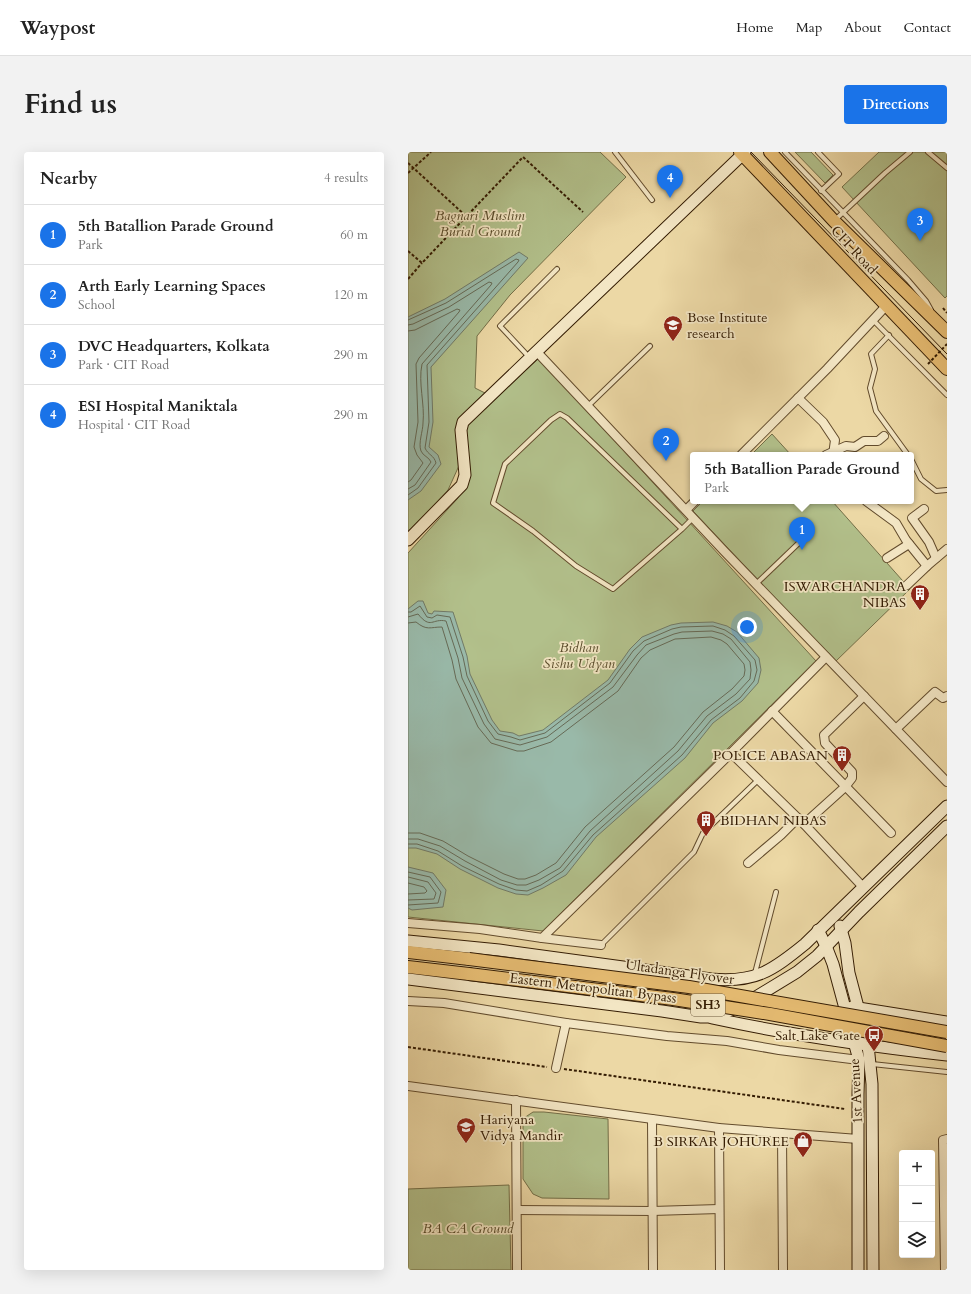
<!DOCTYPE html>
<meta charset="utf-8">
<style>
:root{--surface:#fff;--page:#f2f2f2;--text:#222;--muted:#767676;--line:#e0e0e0;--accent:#1a73e8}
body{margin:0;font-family:Cardo,serif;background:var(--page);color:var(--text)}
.controls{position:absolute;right:12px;bottom:12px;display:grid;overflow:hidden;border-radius:4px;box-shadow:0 4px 16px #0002}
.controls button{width:36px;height:36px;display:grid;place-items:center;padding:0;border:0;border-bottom:1px solid var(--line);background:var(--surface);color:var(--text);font:20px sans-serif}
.you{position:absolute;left:339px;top:475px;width:14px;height:14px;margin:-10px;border:3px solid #fff;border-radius:50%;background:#1a73e8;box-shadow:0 0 0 6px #1a73e833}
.badge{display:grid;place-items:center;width:26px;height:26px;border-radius:50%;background:var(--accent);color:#fff;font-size:13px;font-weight:700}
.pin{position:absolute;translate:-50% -33px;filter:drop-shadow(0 1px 2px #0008)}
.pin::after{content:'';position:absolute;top:21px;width:14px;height:12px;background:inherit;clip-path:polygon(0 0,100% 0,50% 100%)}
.popup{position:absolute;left:282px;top:300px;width:224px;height:52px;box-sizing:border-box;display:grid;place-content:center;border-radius:4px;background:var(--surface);filter:drop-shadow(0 1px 3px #0005);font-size:13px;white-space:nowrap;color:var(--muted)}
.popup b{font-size:15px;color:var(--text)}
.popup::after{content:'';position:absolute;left:50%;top:100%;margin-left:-8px;border:8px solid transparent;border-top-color:var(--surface)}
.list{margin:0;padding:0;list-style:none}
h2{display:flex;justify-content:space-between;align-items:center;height:52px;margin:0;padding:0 16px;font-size:17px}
h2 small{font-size:13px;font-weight:400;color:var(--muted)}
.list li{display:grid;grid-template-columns:26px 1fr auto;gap:12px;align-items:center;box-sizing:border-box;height:60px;padding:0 16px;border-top:1px solid var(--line)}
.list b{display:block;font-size:15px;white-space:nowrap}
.list p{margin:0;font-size:13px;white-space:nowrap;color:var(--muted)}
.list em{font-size:13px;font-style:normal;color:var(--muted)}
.icon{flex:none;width:22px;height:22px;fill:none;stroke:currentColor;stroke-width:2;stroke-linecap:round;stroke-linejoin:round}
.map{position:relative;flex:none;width:539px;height:1118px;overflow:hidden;border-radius:4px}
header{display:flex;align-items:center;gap:24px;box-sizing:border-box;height:56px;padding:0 20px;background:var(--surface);border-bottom:1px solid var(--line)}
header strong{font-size:19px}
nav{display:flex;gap:22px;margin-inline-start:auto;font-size:14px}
.intro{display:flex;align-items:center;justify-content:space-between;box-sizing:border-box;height:96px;padding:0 24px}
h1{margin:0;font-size:28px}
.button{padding:10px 18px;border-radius:4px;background:var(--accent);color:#fff;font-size:14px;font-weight:700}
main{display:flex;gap:24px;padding:0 24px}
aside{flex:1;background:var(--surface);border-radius:4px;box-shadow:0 4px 16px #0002}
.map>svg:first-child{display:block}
.green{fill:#b2c08b;stroke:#736e47}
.water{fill:#99b9a9;stroke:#717a67}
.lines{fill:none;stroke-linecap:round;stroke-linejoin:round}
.shore{stroke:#666a56;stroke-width:1}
.lane-casing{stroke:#624b2c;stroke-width:6}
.street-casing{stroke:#624b2c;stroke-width:10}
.secondary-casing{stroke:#341c03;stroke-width:13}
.primary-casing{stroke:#341c03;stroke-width:14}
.path{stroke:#341c03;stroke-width:2;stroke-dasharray:3 2;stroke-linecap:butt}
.lane{stroke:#f3e6c4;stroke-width:4}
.street{stroke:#f3e6c4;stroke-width:8}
.secondary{stroke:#f3e6c4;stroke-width:11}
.primary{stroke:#e6bc72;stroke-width:12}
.tram{stroke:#341c03;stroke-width:1}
.primary-bridge-casing{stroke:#341c03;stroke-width:14;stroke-linecap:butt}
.path-bridge{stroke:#341c03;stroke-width:2;stroke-dasharray:3 2;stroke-linecap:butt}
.primary-bridge{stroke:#e6bc72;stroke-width:12}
.labels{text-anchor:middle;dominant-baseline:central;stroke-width:3.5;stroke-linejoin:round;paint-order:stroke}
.shield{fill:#f3e6c4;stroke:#6d593d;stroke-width:1}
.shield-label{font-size:13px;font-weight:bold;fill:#341c03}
.park-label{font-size:14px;font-style:italic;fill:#5a4d2c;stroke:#f3e6c4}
.street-label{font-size:14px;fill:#341c03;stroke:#f3e6c4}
.poi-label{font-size:14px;fill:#341c03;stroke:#f3e6c4;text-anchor:end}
</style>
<header>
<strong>Waypost</strong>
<nav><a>Home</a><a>Map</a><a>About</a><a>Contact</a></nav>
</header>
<div class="intro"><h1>Find us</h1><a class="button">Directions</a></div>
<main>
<aside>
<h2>Nearby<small>4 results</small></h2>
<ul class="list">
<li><span class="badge">1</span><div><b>5th Batallion Parade Ground</b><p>Park</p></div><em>60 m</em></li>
<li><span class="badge">2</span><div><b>Arth Early Learning Spaces</b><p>School</p></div><em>120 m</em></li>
<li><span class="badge">3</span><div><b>DVC Headquarters, Kolkata</b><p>Park · CIT Road</p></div><em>290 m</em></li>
<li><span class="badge">4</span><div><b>ESI Hospital Maniktala</b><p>Hospital · CIT Road</p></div><em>290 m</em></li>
</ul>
</aside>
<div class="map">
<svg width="539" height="1118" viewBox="0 0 539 1118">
<rect width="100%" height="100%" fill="#ecd8a5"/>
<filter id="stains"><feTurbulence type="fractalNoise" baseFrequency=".005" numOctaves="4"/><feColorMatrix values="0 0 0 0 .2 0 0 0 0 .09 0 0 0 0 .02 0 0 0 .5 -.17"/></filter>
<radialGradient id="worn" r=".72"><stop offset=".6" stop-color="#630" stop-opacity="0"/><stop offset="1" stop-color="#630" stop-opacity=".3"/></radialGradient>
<g class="green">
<polygon points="0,0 192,0 218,25 102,143 69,184 67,236 83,244 78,255 131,206 408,509 135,779 0,765 0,401 50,346 54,307 40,338 0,382"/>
<polygon points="387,0 403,0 425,23 417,31"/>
<polygon points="471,0 539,0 539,144 537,146 434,35"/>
<polygon points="364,282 383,303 343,303"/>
<polygon points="295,349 424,349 502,437 427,510 285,359"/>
<polygon points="125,960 136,960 200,967 201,1047 134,1046 125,1042 115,1027 115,972 116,966"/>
<polygon points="101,1033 103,1118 0,1118 0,1037"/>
</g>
<g class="water">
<polygon points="111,100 120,106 23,215 25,270 21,295 30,303 33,312 13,339 0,348 0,165 37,147"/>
<polygon points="10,449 15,449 20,461 24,462 26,459 45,460 59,504 62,522 84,568 92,579 105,581 111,584 135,578 200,528 222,497 234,485 263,473 273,471 305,470 319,474 329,480 351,506 353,518 350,531 334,549 305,571 277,606 188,685 158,723 135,736 120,743 108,742 90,736 52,717 29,702 8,696 0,696 0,457"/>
<polygon points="0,715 25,721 38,738 35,755 4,758 0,756"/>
</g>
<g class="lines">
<g class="shore">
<path d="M 0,168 L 38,151 L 108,107 L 111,108 L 110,110 L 19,213 L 21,270 L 17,296 C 20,303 26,303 28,311 L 10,336 L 0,343"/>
<path d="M 0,173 L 5,172 L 41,155 L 81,130 L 84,131 L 83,133 L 14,212 C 10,231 17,252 15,271 C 15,279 10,291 13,299 C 15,304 21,305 23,310 L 7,333 L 0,337"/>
<polyline points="0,179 7,178 49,157 52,158 51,160 11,206 8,212 10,270 6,295 9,303 15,311 3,328 0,330"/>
<polyline points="0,460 3,460 12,454 19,465 24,466 29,463 42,465 55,505 59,524 80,569 90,582 103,585 112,588 137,581 202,531 225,499 236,489 264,477 273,475 305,474 317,478 326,484 347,508 349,518 346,529 332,546 303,568 274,603 185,683 155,719 133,733 119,739 108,738 91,732 54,714 30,699 9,692 0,692"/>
<path d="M 0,465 L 10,462 C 23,478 24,466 38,469 L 50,506 L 54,526 L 76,572 L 87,587 L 112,593 L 139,585 L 205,535 L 229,503 L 238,493 L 266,482 L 274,480 L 304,479 L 315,482 L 323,487 L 342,510 L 343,518 L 342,527 L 328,542 L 299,564 L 270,599 L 182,679 L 152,716 L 131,728 L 118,733 L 109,733 L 93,728 L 57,709 L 32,694 L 10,687 L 0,687"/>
<path d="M 0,471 L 8,470 C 19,479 22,475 34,475 L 44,508 L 48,527 L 70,575 L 83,591 L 109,599 L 116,599 L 143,590 L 210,539 L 233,506 L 242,498 L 267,487 L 303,485 L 313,488 L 319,492 L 336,512 L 337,518 L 336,524 L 324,537 L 295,560 L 266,595 L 177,675 L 148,711 L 128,723 L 117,727 L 110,727 L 96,722 L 60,704 L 35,689 L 12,681 L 0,681"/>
<polyline points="0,720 22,725 33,740 30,751 0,753"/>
<polyline points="0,725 20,730 28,741 26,747 0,748"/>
<polyline points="0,731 16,735 19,739 17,741 0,742"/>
</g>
<g class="lane-casing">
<g id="lane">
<polyline points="207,0 244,48"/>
<polyline points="377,0 500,128 518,149 523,158"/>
<polyline points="410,0 431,22 413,39"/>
<polyline points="520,0 539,16"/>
<polyline points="427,68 477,21 502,0"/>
<polyline points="465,168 539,243"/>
<polyline points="481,183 463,202 467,217 462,236 468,259 500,303"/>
<polyline points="121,205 92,174 149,117"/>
<polyline points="180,254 242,194"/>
<polyline points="503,307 513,327 528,339 539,338"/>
<polyline points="274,377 159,266 152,262 143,268 97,312 85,351 125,379 168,414 205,437 274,377 285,366"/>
<polyline points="348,432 396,386"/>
<polyline points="193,793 286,700 295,681 350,628"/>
<polyline points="347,821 368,740"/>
<polyline points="464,912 539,920"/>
</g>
</g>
<g class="street-casing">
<g id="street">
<polyline points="129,200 317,400 539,630"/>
<polyline points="390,246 415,270 427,288 425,303"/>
<polyline points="333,303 419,217 478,154"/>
<polyline points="418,303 438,294 447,295 456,289 470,289 476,284"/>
<polyline points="458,349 488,371 498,388 519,414"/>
<polyline points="516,357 504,366 521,390 528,406"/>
<polyline points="278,358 287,349"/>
<polyline points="479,406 501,392"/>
<polyline points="499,433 519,414 539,397"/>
<polyline points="364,559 483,681"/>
<polyline points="488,577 527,540 535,546 539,544"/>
<polyline points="323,601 396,672 455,735"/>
<polyline points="396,672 437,635 444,626 444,620 417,591 416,583 456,544"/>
<polyline points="340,711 373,683 390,666"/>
<polyline points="0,771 72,777 134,786 323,601 418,505"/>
<polyline points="134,786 193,793"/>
<polyline points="0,849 36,851 158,871 259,884 319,889 371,898 451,908"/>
<polyline points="148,916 158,871"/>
<polyline points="0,934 311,976 450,987"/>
<polyline points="108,948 109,1118"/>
<polyline points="244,967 245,1118"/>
<polyline points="311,976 312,1118"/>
<polyline points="374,981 375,1118"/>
<polyline points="109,1058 244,1059 311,1057"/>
<polyline points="537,1118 535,988 539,987"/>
</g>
</g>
<g class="secondary-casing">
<g id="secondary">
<polyline points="0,388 54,333 57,323 53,278 55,270 337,0"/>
<polyline points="432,774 437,791 441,821 460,893 464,932 465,1118"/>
<polyline points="410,778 418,794 425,812 451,908 450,942 450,1118"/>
<path d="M 0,789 L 91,798 L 303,827 C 347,831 364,819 397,792 L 539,654"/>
<polyline points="0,827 254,859 293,865 302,865 312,863 338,851 389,820 409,804 451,760 539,674"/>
<polyline points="444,855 539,870"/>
<path d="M 304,866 C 382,883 460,894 539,903"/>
</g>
</g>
<g class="primary-casing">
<g id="primary">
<polyline points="332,0 539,217"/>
<polyline points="362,0 426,69 539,180"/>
<polyline points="0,800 61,807"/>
<polyline points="0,815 61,822"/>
</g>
</g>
<g class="path">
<polyline points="0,11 59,65"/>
<polyline points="0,21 23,0"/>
<polyline points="0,99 14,111 115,5 175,60"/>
<polyline points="0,127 14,111"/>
<polyline points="535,156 539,161"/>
<polyline points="0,895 139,915"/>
<polyline points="156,917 437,957"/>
</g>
<use href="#lane" class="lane"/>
<use href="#street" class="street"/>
<use href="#secondary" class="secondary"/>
<use href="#primary" class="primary"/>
<polyline class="tram" points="343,0 539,202"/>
<g class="primary-bridge-casing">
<g id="primary-bridge">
<polyline points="61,807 281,835 539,880"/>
<polyline points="61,822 265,847 362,862 539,894"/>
</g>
</g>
<polyline class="path-bridge" points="520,212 539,192"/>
<use href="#primary-bridge" class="primary-bridge"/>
</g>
<defs>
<g id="university-pin" transform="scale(1)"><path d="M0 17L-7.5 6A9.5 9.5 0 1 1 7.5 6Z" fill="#8f2418" stroke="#f3e6c4"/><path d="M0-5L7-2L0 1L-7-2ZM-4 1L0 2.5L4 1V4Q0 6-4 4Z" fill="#fff"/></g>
<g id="building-pin" transform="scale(1)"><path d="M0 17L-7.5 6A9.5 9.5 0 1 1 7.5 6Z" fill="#8f2418" stroke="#f3e6c4"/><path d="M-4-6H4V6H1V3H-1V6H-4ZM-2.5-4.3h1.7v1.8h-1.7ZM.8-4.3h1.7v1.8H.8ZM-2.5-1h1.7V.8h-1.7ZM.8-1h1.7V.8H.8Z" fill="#fff"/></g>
<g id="bus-pin" transform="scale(1)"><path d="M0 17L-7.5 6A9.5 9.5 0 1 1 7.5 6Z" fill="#8f2418" stroke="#f3e6c4"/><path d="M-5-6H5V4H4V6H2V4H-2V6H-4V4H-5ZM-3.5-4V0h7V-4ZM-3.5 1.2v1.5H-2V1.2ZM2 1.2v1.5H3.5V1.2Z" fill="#fff"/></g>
<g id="school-pin" transform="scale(1)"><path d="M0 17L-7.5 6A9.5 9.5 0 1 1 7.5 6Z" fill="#8f2418" stroke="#f3e6c4"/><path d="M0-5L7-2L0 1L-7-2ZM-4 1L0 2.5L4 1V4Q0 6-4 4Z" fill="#fff"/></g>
<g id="shop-pin" transform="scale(1)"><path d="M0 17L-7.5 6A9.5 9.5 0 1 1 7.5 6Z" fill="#8f2418" stroke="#f3e6c4"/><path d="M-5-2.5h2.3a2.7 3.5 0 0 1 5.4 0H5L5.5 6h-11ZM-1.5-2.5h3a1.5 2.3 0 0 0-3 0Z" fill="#fff"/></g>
</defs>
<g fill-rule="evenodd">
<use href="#university-pin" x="265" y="173"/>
<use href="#building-pin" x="512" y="442"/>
<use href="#building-pin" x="434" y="603"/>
<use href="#building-pin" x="298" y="668"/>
<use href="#bus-pin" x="466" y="883"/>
<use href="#school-pin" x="58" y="975"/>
<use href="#shop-pin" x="395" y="989"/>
</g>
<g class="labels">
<rect class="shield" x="283" y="842" width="34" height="22" rx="3"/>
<g class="shield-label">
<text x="300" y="853">SH3</text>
</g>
<g class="park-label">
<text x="72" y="63">Bagnari Muslim<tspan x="72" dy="16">Burial Ground</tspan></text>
<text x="171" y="495">Bidhan<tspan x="171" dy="16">Sishu Udyan</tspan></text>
<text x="60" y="1076">BA CA Ground</text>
</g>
<g class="street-label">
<text transform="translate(446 98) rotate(47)">CIT Road</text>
<text transform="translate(272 820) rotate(8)">Ultadanga Flyover</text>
<text transform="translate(185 836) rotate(7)">Eastern Metropolitan Bypass</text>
<text transform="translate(448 939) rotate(-93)">1st Avenue</text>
</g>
<g class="poi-label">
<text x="279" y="165" text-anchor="start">Bose Institute<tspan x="279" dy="16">research</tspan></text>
<text x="498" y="434">ISWARCHANDRA<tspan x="498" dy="16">NIBAS</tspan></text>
<text x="420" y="603">POLICE ABASAN</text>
<text x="312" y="668" text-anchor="start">BIDHAN NIBAS</text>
<text x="452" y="883">Salt Lake Gate</text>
<text x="72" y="967" text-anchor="start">Hariyana<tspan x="72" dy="16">Vidya Mandir</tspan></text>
<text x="381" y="989">B SIRKAR JOHUREE</text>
</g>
</g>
<rect width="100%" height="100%" filter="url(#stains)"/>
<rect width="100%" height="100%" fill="url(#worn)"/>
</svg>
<div class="controls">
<button>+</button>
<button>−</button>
<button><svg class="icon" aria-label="layers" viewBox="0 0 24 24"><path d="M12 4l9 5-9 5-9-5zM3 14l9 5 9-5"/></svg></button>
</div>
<div class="you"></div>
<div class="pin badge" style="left:394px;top:398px">1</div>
<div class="popup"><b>5th Batallion Parade Ground</b>Park</div>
<div class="pin badge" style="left:258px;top:309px">2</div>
<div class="pin badge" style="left:512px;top:89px">3</div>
<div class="pin badge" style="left:262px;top:46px">4</div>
</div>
</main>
